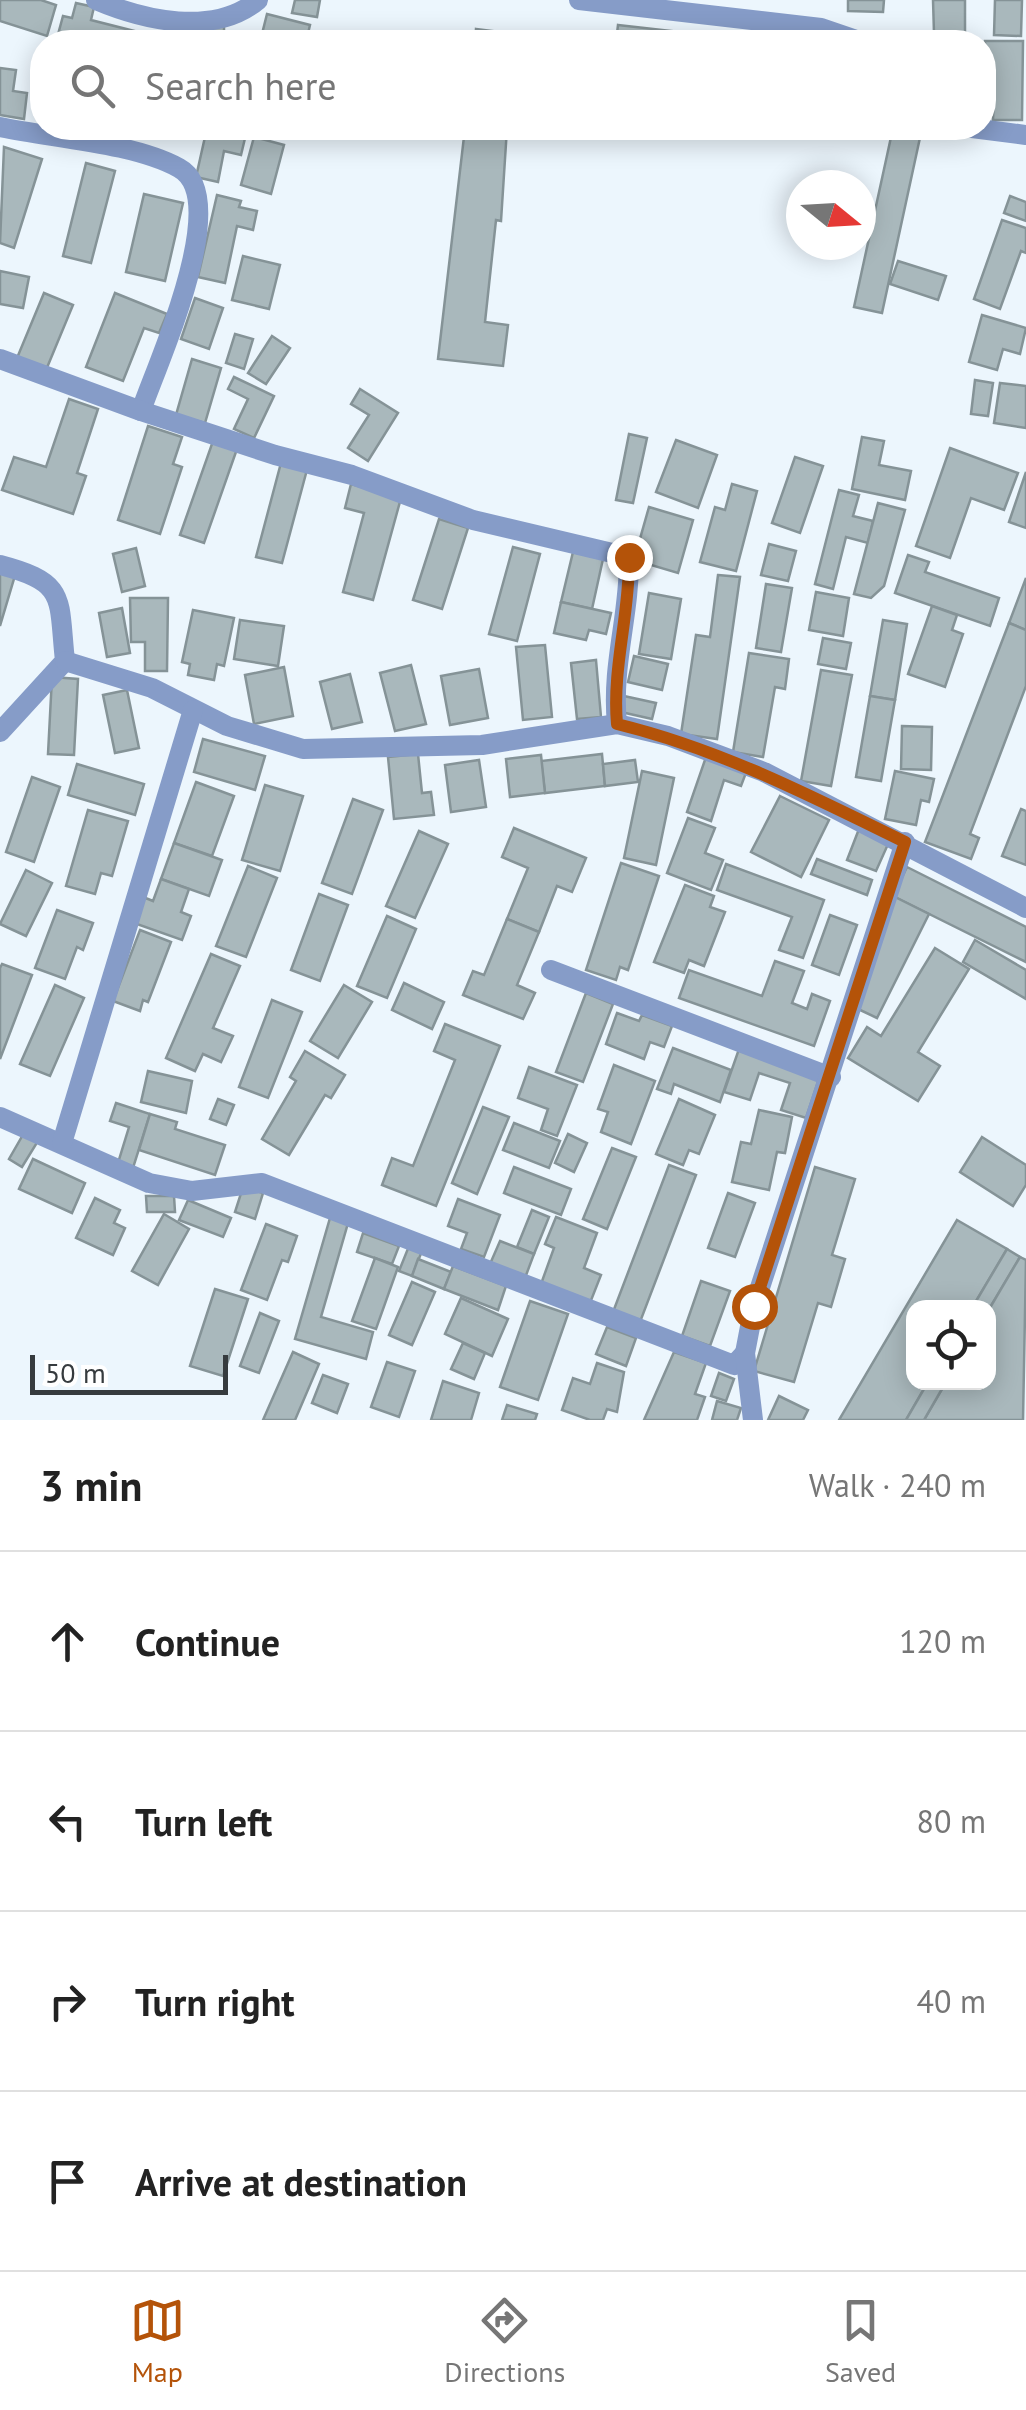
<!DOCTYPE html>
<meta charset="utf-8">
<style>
:root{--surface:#fff;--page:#f6f6f6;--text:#222;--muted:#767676;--line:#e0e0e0;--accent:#b45309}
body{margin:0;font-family:"PT Sans",sans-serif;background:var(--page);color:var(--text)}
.controls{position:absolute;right:30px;bottom:30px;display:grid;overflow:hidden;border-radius:20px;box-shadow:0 5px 25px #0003}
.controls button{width:90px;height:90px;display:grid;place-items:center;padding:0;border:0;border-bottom:2px solid var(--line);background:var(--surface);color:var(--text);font:50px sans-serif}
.compass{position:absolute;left:786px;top:170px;width:90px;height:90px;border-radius:50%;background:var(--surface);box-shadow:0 5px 25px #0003;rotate:108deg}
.scale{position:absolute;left:30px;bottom:25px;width:198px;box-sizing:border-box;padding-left:10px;border:5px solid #363b3e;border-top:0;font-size:28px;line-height:35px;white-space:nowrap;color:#363b3e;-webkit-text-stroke:8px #fff;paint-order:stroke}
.stop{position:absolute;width:30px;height:30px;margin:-22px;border:8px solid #b45309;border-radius:50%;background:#fff}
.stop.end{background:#b45309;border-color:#fff;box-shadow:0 2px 10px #0008}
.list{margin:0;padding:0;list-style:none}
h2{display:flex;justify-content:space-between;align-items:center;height:130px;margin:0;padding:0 40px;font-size:42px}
h2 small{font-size:32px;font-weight:400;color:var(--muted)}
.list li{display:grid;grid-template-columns:65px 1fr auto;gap:30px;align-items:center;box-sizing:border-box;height:180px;padding:0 40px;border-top:2px solid var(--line)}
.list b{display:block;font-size:38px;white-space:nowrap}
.list em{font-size:32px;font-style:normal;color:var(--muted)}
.icon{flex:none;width:55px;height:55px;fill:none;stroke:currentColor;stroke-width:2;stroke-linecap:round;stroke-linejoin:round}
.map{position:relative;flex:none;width:1026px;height:1420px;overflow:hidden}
.search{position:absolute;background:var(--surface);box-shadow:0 5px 25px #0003;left:30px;right:30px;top:30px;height:110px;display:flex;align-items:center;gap:25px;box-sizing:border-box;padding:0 35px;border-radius:40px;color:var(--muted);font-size:38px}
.sheet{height:850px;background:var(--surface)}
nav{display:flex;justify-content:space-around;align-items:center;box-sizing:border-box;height:140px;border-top:2px solid var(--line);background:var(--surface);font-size:28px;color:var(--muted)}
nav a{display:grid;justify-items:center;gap:5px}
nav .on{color:var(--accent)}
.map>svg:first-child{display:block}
.building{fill:#a9b8bc;stroke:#859397;stroke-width:2.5}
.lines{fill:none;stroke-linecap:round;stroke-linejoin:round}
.minor{stroke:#869cc8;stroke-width:20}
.route{stroke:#b45309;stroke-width:12}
</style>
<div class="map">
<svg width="1026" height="1420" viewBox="0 0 1026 1420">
<rect width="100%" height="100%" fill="#ecf6fd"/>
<g class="building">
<polygon points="0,0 41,0 56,5 47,36 0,21"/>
<polygon points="295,0 320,0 317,17 292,13"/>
<polygon points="848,0 884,0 883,12 848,11"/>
<polygon points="933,0 965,0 965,33 934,33"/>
<polygon points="995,0 1022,0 1021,36 994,35"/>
<polygon points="76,3 94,7 91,20 146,34 144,42 56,42 63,16 72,18"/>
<polygon points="267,14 310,25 306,42 260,42"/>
<polygon points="171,24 224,26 224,39 170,42"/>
<polygon points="618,25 769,42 616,42"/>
<polygon points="476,29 541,37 540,42 475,42"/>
<polygon points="985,41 1023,41 1022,120 993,120 994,89 985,89"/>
<polygon points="0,68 16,70 13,91 27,93 24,119 0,115"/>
<polygon points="207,128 246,134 241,155 224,151 218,182 196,177"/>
<polygon points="465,128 507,128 501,221 496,220 485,322 508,325 503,366 438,359"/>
<polygon points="893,128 921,133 882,313 854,307"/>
<polygon points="254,137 284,145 271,194 241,185"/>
<polygon points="4,147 42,159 14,248 0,243"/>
<polygon points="86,163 115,171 91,263 63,256"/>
<polygon points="144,194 183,203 165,281 126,272"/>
<polygon points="217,195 241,201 239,207 257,211 253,230 237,226 225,283 198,277"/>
<polygon points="1010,196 1026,202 1026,221 1004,213"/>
<polygon points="1002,220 1026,228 1026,253 1021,251 1000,309 974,299"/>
<polygon points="243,256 280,265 269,309 232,300"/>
<polygon points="898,261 946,276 938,300 890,284"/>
<polygon points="0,271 29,277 23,308 0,304"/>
<polygon points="44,293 73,305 46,370 17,358"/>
<polygon points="115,293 167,314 159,333 144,328 123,381 86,367"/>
<polygon points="195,298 223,308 209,349 181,339"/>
<polygon points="982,315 1026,328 1020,354 1003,349 997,370 969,362"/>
<polygon points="235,334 253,339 244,369 226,363"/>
<polygon points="272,336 290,348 266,384 248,373"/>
<polygon points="192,359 221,368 205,423 176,415"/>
<polygon points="234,377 274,396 254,438 234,429 248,399 228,389"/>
<polygon points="975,380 993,383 988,416 971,414"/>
<polygon points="1000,383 1026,386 1026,428 994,423"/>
<polygon points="360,389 398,413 368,461 348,448 369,415 351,404"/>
<polygon points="69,399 98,409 77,473 86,476 73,514 2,490 14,457 46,467"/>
<polygon points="148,426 182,437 173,464 182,467 160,534 118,520"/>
<polygon points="629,434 647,438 633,503 616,500"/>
<polygon points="862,437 884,441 879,465 911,471 905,500 852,489"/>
<polygon points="676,440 717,455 698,508 656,492"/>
<polygon points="213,441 237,449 204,543 180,535"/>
<polygon points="950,448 1018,473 1004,510 971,498 950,558 916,546"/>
<polygon points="795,457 823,466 800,533 772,523"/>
<polygon points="282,459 308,466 282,563 256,557"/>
<polygon points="1026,472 1026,528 1009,522"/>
<polygon points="351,484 401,498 373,600 343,592 364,513 345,508"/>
<polygon points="732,484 757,491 736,571 700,562 715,507 725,510"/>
<polygon points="839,490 859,495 853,516 873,521 868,543 846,537 833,589 815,584"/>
<polygon points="878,503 905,510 884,586 871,598 854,594"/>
<polygon points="649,507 693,520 678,573 634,560"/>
<polygon points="439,519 468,528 442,609 413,600"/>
<polygon points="769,544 796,551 788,581 761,575"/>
<polygon points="513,547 540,554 517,641 489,634"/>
<polygon points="136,548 145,586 122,592 113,554"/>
<polygon points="573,552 603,559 592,609 561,602"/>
<polygon points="908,555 929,562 925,572 999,598 990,626 895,593"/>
<polygon points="0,567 16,572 0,626"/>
<polygon points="718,575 740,577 717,739 681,734 696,635 710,637"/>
<polygon points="1026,578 1026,630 1009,623"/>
<polygon points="766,584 792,588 781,652 756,648"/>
<polygon points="816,592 849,598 843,636 809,630"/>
<polygon points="649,593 681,599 671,659 639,654"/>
<polygon points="130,598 168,598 167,671 145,671 145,642 131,642"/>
<polygon points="561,602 611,613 606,634 589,630 586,640 554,633"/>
<polygon points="932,606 957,615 952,630 963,634 945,687 908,674"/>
<polygon points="122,608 130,653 107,657 99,613"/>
<polygon points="193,610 234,618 224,666 217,664 214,680 188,675 190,664 182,662"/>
<polygon points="240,620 284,626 278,666 234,659"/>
<polygon points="883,620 907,624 895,700 870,696"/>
<polygon points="1009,623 1026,630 1026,686 970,834 979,838 971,859 925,842"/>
<polygon points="823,638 851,643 846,669 818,664"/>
<polygon points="545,645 552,717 523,720 516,647"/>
<polygon points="749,653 789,659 785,689 775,687 763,757 733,752"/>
<polygon points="634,656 668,664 662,690 628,682"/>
<polygon points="596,660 601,717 577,719 571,663"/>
<polygon points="411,665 426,724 395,731 380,673"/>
<polygon points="284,667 293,716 254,724 245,675"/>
<polygon points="479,669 488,718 450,725 441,676"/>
<polygon points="821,670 852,675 831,786 801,781"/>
<polygon points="350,674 362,722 332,729 320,682"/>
<polygon points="52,677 78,679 74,755 48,754"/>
<polygon points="127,690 139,748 115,753 103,695"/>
<polygon points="624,696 656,703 652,719 621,712"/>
<polygon points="870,696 895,700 881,781 856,777"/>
<polygon points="902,726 932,727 931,770 901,769"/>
<polygon points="203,739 265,756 255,790 194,772"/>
<polygon points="418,754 422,793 431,792 434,815 394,819 388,757"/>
<polygon points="602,754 605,786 545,793 541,761"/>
<polygon points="541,755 545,793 510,797 506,759"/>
<polygon points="706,757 747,770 741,786 724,780 711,821 687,812"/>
<polygon points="479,760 486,807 451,812 445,765"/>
<polygon points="635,760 638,782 605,786 603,764"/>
<polygon points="77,764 144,784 135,815 68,795"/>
<polygon points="642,771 674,778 656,865 624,858"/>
<polygon points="895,771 934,779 929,802 921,800 916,825 885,819"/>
<polygon points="32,777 60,787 34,862 6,852"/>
<polygon points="196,782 234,796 212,856 174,843"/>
<polygon points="265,785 303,796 280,871 242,860"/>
<polygon points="780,796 829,820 801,877 751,852"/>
<polygon points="353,799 383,810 352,894 322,883"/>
<polygon points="1021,809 1026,811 1026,865 1002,856"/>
<polygon points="88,810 128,821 112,876 101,873 95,894 66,886"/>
<polygon points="688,818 715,828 705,853 723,860 711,890 667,873"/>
<polygon points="514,828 586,858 572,892 557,886 539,932 507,919 528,868 502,857"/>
<polygon points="859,829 889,842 876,871 847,860"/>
<polygon points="419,831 448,844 415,918 386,906"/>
<polygon points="174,843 222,860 209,896 161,879"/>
<polygon points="817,859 872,880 867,895 811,874"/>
<polygon points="621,863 659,876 628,970 620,967 616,980 586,970"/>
<polygon points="726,864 824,900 803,958 779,950 792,917 717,890"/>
<polygon points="248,866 277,878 246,957 216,946"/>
<polygon points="907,867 1026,927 1026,962 893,896"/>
<polygon points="26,870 52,883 26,936 0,924"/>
<polygon points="161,879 189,889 181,912 191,916 182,940 134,923 143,897 153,901"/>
<polygon points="685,885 714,896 710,907 725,912 704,966 689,960 684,973 654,962"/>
<polygon points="319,894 348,905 320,981 291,970"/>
<polygon points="893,896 929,914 877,1018 858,1009"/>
<polygon points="57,910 93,923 83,950 77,947 65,979 35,968"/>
<polygon points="830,915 857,925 839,975 812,965"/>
<polygon points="387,916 416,929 387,998 357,986"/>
<polygon points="507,919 539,932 517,985 535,993 523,1019 463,995 473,971 484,975"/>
<polygon points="140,930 171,942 148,1002 143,1000 140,1011 113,1001"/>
<polygon points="975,940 1026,970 1026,999 963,962"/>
<polygon points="935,948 969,969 918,1052 940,1066 918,1101 848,1058 867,1027 881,1036"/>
<polygon points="211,954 240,966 213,1028 233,1036 221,1062 203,1054 195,1071 166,1058"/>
<polygon points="775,961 804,971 792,1003 807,1009 812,994 830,1001 814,1046 679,998 689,970 762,996"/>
<polygon points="2,964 32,975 0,1059 0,968"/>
<polygon points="404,983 444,1002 432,1029 392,1010"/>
<polygon points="55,985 84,998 50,1076 20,1064"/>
<polygon points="344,985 372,1002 338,1058 310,1041"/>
<polygon points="586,993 613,1004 583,1082 556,1072"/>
<polygon points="272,1000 302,1012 268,1098 239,1087"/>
<polygon points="617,1013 639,1021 642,1015 672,1026 664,1047 650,1042 644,1059 606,1044"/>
<polygon points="445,1024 500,1046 436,1206 382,1185 392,1158 413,1166 455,1060 434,1051"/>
<polygon points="673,1048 731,1070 720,1102 674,1084 671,1094 657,1089"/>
<polygon points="739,1049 820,1076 806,1118 781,1110 790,1083 759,1073 750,1100 724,1092"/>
<polygon points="305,1051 345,1075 331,1098 325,1095 289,1155 262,1139 296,1081 290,1077"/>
<polygon points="614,1065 655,1081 631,1144 601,1132 608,1112 598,1109"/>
<polygon points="529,1067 577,1085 557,1136 541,1130 548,1109 518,1098"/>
<polygon points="148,1071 192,1081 186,1113 141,1102"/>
<polygon points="218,1099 234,1105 226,1125 210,1119"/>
<polygon points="679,1099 715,1115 699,1154 689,1150 683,1165 656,1154"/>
<polygon points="116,1103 150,1114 133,1168 118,1163 129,1127 110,1121"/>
<polygon points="483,1107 509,1117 477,1194 452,1183"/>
<polygon points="759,1110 792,1117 785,1153 777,1152 769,1190 732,1182 741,1142 751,1144"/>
<polygon points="150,1114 177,1122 175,1129 225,1145 215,1175 139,1150"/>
<polygon points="514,1123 560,1141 549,1168 503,1150"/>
<polygon points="24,1133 38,1141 22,1167 9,1159"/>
<polygon points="568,1134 587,1143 574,1172 555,1163"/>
<polygon points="982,1137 1026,1165 1026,1185 1013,1206 960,1172"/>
<polygon points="612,1148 636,1157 607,1229 583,1219"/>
<polygon points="33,1159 85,1183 72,1213 19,1189"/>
<polygon points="669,1165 696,1175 640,1322 613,1312"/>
<polygon points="514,1167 571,1189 561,1215 504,1193"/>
<polygon points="815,1167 855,1179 832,1255 845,1259 831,1307 818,1303 794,1382 754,1371"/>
<polygon points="243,1187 263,1193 255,1219 235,1212"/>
<polygon points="728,1193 755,1203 735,1257 708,1248"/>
<polygon points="146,1196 174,1196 175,1212 147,1212"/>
<polygon points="95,1198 120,1210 114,1223 125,1228 113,1255 76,1238"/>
<polygon points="458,1199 500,1215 484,1257 461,1249 467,1233 448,1226"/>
<polygon points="188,1200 231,1218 223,1237 179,1220"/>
<polygon points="532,1210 549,1217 534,1254 517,1247"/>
<polygon points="164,1214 189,1229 158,1285 132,1271"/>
<polygon points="556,1217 597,1233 584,1268 601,1275 590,1303 541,1284 554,1248 545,1244"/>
<polygon points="330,1218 348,1223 321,1317 373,1332 366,1359 295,1339"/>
<polygon points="957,1220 1007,1249 972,1308 914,1308 914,1382 928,1382 906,1420 839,1420"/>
<polygon points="266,1224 297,1236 288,1262 282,1260 267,1300 241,1290"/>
<polygon points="363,1233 399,1246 392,1264 357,1252"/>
<polygon points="500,1241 534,1254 525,1278 490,1264"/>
<polygon points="409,1246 422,1251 412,1276 399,1271"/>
<polygon points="1007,1249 1020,1257 988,1311 972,1308"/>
<polygon points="1020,1257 1026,1260 1023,1420 924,1420 946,1382 988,1382 988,1311"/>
<polygon points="375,1258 398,1267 376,1329 352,1321"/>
<polygon points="418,1259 451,1272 444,1289 412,1276"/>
<polygon points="453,1266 506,1286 498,1310 444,1289"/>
<polygon points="701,1281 730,1291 710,1346 682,1336"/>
<polygon points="412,1282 435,1292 412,1345 389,1335"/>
<polygon points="215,1289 248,1299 223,1376 190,1366"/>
<polygon points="461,1298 508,1319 492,1356 445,1334"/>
<polygon points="530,1301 568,1314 538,1400 500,1387"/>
<polygon points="260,1313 279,1321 259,1373 240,1366"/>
<polygon points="607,1327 636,1338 626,1366 596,1354"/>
<polygon points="463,1343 485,1353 474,1379 451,1369"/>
<polygon points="293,1352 319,1364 295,1420 263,1420"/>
<polygon points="674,1352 706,1363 695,1394 705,1397 697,1420 644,1420"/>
<polygon points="387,1362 415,1371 399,1417 371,1407"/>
<polygon points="597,1363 624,1372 617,1412 607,1409 603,1420 590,1420 562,1410 573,1378 590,1384"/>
<polygon points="719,1373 734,1379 726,1401 711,1396"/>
<polygon points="323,1375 348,1384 337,1413 312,1403"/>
<polygon points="443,1381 479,1393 471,1420 431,1420"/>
<polygon points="928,1382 946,1382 924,1420 906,1420"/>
<polygon points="779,1396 808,1410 803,1420 768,1420"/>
<polygon points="717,1401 741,1408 737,1420 712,1420"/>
<polygon points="507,1405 537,1414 535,1420 502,1420"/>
</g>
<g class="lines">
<g class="minor">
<path d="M 96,0 C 143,20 214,37 258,0"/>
<polyline points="579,0 821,28 862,42"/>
<path d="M 0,127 C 52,138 134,143 179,168 C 234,198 156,366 141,411"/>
<polyline points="972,128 1026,135"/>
<path d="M 0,359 L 141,411 L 275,455 L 352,475 L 473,520 L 629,557 C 630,615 611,665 617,724"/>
<path d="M 0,565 C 68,583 58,597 65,661 L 0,732"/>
<polyline points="65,661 152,688 227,726 303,749 482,745 617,724 668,736 764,772 1026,908"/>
<polyline points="551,970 831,1077"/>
<polyline points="0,1117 149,1183 192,1191 262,1183 734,1365 745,1353"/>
<polyline points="62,1143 193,710"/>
<polyline points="753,1420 745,1353 754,1306 905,842"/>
</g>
</g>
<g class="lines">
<path class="route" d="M 629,557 C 630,614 612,667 617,724 C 720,749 811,796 905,842 L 754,1306"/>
</g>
</svg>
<div class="controls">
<button><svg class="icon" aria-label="locate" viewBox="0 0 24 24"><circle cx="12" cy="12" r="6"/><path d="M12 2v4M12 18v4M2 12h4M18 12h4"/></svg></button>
</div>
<svg class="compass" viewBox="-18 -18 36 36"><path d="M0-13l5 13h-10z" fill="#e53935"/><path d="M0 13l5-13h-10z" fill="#767676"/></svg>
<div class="scale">50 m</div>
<div class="stop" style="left:754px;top:1306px"></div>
<div class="stop end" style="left:629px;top:557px"></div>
<div class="search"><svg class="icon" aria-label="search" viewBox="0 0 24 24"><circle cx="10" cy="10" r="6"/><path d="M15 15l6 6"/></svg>Search here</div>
</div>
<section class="sheet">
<h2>3 min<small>Walk · 240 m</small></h2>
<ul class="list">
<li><svg class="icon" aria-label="ahead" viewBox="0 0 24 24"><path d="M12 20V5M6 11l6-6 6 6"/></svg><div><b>Continue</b></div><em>120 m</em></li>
<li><svg class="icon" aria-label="left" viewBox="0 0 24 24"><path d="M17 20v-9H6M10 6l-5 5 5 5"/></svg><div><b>Turn left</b></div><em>80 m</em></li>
<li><svg class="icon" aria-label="right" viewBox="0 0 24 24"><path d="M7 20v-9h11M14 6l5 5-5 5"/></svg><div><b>Turn right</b></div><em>40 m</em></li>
<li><svg class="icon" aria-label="arrive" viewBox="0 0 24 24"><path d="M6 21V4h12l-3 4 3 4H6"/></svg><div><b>Arrive at destination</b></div></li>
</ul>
</section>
<nav>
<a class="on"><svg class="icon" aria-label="map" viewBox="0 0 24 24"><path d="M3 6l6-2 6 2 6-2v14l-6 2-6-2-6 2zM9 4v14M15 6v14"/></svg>Map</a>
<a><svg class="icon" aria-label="directions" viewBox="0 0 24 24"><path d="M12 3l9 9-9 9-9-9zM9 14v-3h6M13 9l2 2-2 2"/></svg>Directions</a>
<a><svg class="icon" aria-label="saved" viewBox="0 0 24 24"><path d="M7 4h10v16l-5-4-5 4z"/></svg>Saved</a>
</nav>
